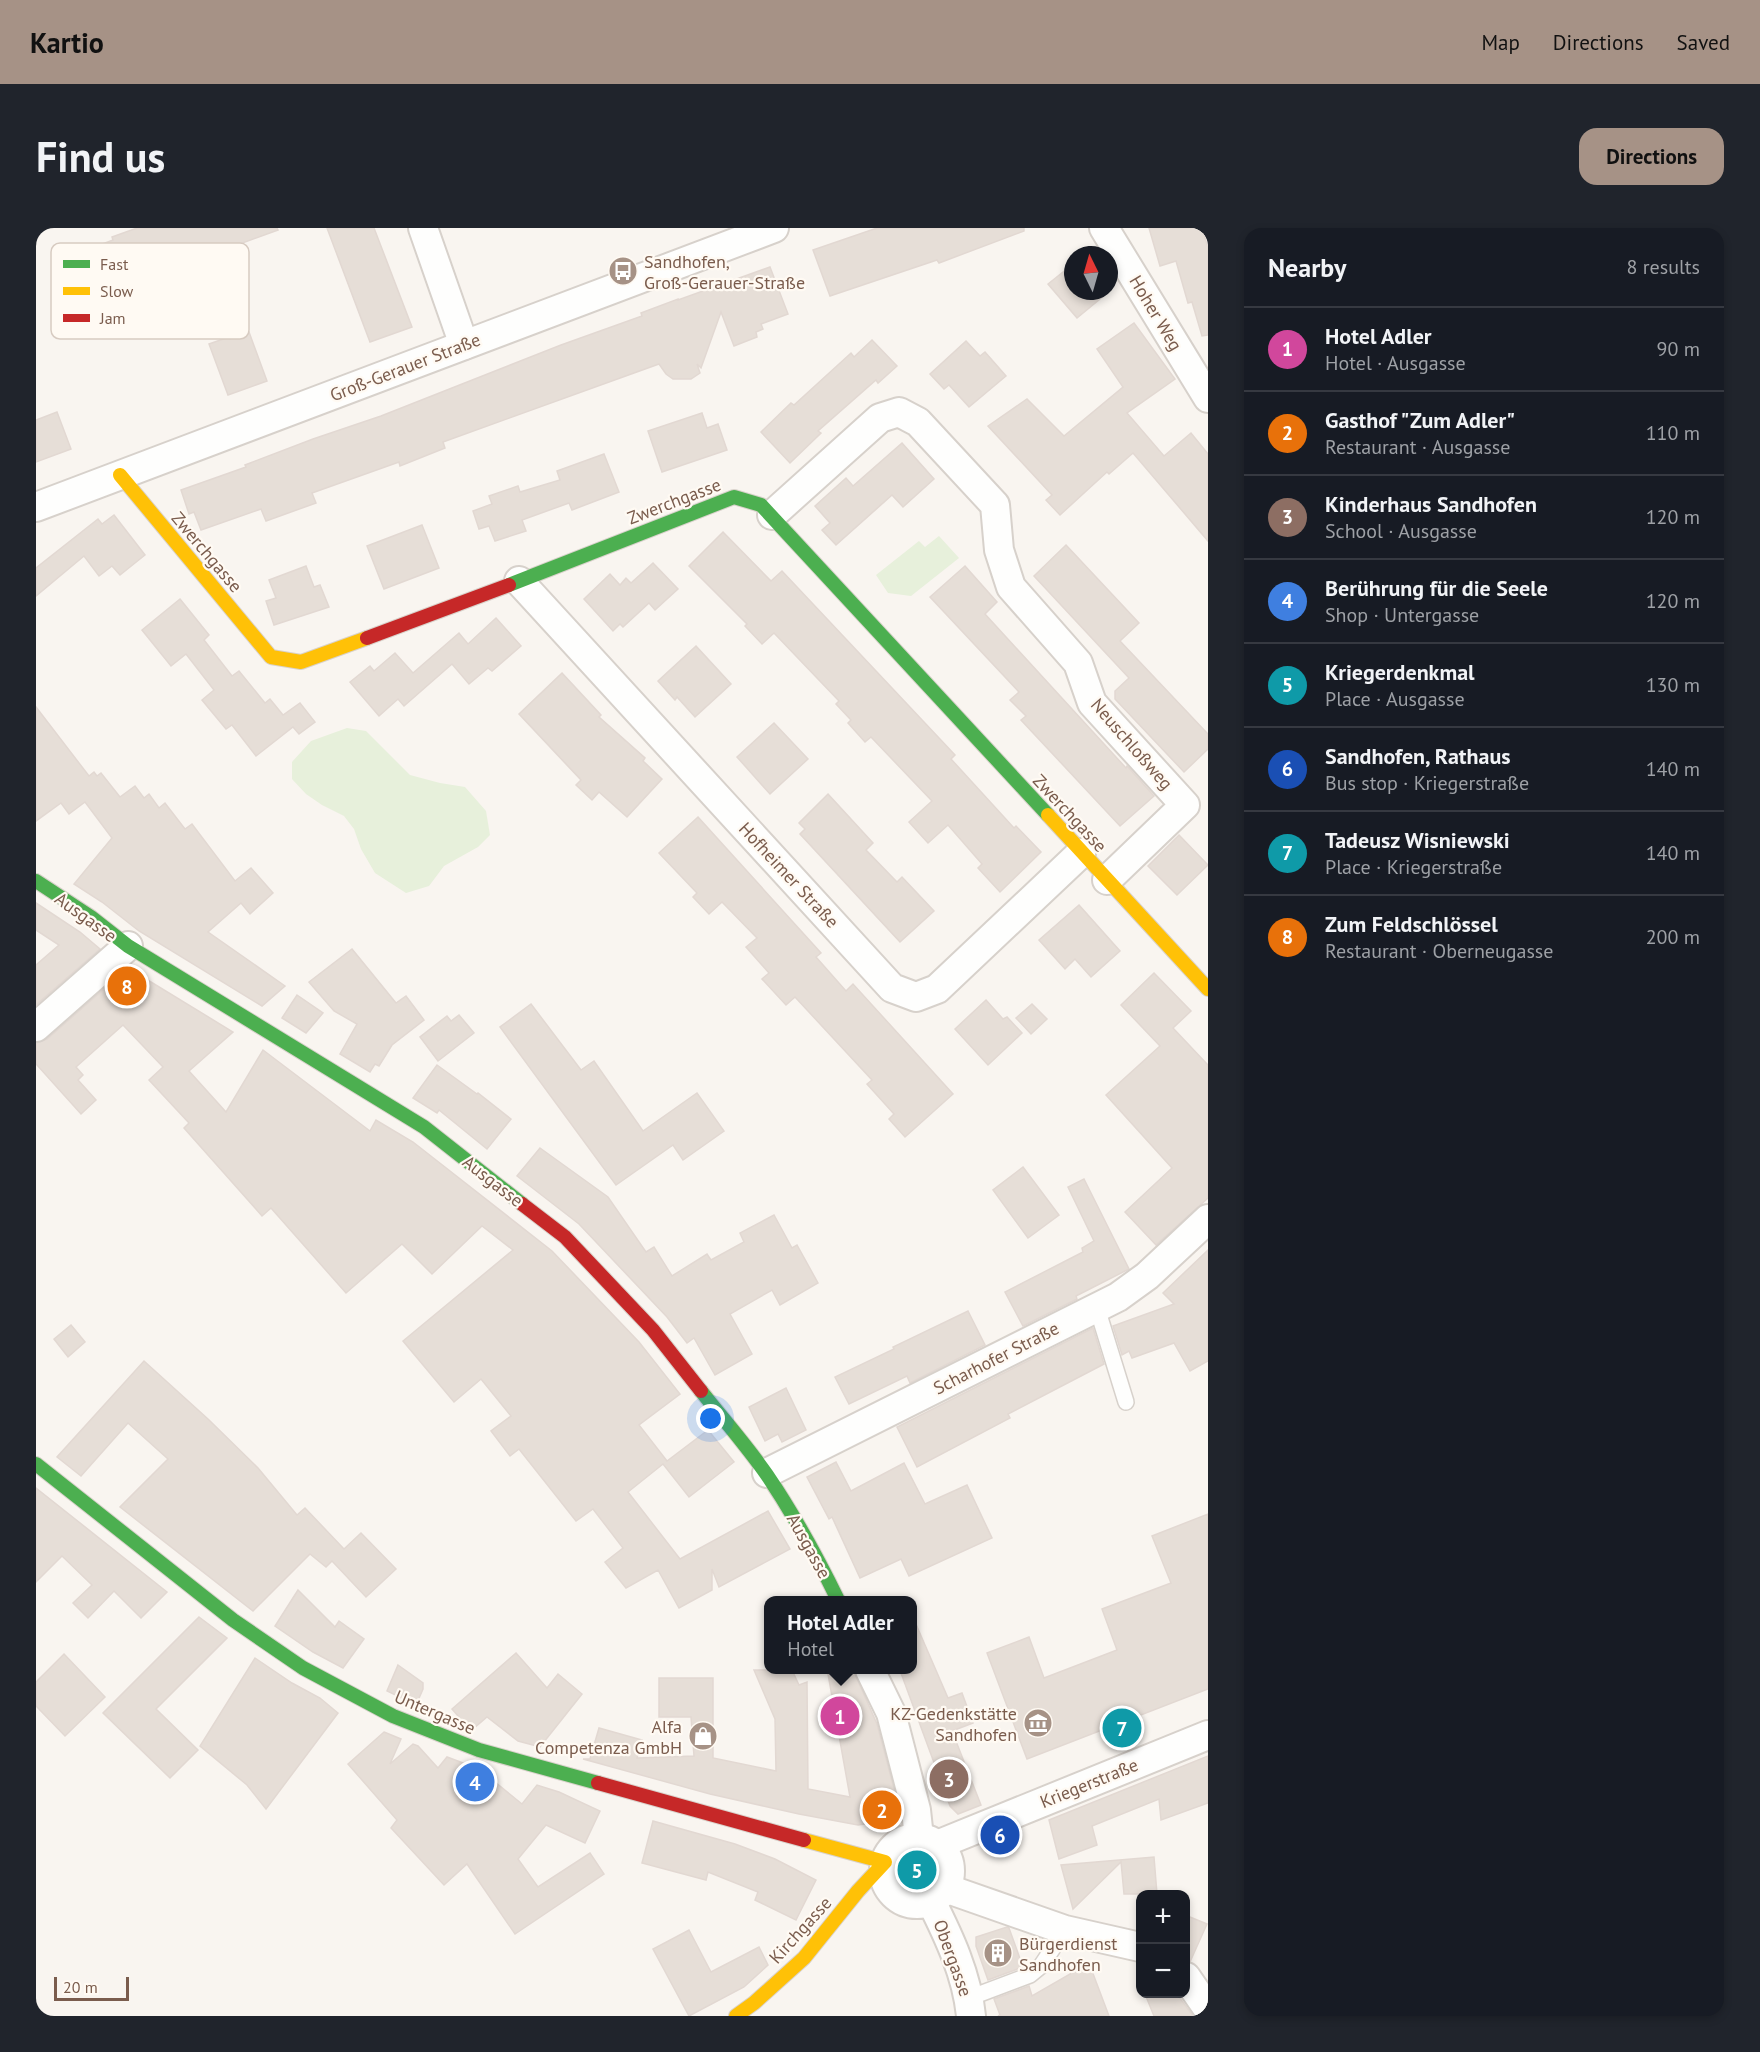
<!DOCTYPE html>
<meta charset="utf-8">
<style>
:root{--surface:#171b24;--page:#20242c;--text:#f1f3f6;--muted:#9ea1a6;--line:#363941;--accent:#a69286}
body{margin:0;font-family:"PT Sans",sans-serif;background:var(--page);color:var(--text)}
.controls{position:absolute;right:18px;bottom:18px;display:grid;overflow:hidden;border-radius:12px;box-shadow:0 3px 9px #0003}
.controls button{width:54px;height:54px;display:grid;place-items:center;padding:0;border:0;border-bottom:2px solid var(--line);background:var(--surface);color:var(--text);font:30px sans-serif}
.compass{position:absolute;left:1028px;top:18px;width:54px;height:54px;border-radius:50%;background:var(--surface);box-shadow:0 3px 9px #0003;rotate:355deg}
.scale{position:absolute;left:18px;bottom:15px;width:75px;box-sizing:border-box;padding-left:6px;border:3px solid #7a5c4d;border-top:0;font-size:16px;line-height:21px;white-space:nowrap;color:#7a5c4d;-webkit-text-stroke:4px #fffaf3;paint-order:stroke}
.you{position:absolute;left:675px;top:1191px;width:21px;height:21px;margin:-15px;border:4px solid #fff;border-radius:50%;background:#1a73e8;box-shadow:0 0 0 9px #1a73e833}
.badge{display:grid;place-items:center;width:39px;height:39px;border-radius:50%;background:var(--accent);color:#fff;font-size:20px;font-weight:700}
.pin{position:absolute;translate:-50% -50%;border:3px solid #fff;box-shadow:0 2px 6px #0006}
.popup{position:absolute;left:728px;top:1368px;width:153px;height:78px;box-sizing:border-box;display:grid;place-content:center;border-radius:12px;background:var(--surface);filter:drop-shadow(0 2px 4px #0005);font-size:20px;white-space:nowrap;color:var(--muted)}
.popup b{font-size:22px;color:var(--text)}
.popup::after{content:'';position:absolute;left:50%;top:100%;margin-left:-12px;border:12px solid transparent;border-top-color:var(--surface)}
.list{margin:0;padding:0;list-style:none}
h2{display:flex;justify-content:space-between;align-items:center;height:78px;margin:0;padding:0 24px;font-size:26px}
h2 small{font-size:20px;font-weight:400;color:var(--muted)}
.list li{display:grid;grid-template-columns:39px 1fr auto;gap:18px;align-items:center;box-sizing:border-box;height:84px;padding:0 24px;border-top:2px solid var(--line)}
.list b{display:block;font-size:22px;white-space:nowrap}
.list p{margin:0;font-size:20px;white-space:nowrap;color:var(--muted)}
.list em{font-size:20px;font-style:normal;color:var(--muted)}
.map{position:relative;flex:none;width:1172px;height:1788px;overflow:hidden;border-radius:18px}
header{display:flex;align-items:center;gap:36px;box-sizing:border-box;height:84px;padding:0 30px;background:var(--accent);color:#111}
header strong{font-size:28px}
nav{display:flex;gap:33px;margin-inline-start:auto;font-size:21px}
.intro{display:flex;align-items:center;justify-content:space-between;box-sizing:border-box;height:144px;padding:0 36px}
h1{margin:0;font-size:42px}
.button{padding:15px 27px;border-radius:18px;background:var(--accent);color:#111;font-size:21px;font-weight:700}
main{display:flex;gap:36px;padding:0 36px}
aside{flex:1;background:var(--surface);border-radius:18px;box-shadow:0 3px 9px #0003}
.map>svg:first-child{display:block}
.green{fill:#e7f0db}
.building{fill:#e6ded7;stroke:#e2d8d2;stroke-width:1.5}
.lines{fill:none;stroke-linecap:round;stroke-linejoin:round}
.lane-casing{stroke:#d7d1cb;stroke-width:18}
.street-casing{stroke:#d7d1cb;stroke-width:32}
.fast-casing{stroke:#d9d2cb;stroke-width:16}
.slow-casing{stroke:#d9d2cb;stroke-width:16}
.jam-casing{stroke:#d9d2cb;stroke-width:16}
.lane{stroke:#fefefd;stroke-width:15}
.street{stroke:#fefefd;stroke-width:28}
.fast{stroke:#4caf50;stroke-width:14}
.slow{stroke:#ffc107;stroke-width:14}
.jam{stroke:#c62828;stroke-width:14}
.labels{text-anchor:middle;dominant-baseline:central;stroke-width:4.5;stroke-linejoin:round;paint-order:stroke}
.poi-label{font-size:18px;fill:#7a5c4d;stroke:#fffaf3;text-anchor:start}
.street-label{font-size:18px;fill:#7a5c4d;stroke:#fffaf3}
.key{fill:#fffaf3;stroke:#d7cbc1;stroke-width:1.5}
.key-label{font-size:16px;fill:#7a5c4d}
</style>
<header>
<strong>Kartio</strong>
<nav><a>Map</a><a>Directions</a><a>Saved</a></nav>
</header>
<div class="intro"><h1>Find us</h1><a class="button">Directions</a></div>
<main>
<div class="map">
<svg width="1172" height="1788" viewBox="0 0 1172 1788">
<rect width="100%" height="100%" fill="#f9f5f0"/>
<g class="green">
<polygon points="903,308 923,330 875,368 852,365 840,347 883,313 889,319"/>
<polygon points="311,500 330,503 374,547 404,555 429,559 450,583 454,607 442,619 408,638 393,658 370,665 339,645 325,621 318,601 308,588 286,577 270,566 256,551 256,534 275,513"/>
</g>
<g class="building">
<polygon points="101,0 241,0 242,2 81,61 64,17 77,12 76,9"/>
<polygon points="291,0 338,0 376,99 334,114"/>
<polygon points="841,0 988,0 988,3 903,35 901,32 794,68 777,22"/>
<polygon points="1113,0 1166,0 1172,20 1172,107 1166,108 1156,74 1152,75 1140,33 1124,38"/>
<polygon points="1037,36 1037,63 1073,63 1073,60 1075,62 1041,90 1012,56"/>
<polygon points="734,39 752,86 725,96 727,101 720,104 721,109 698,118 685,84 665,140 661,136 664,145 655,151 637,151 630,146 623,136 407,214 409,220 364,238 363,234 276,265 280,275 230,293 225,281 165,302 158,284 153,286 145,262 210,239 209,237 277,211 345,188 525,117 606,88 605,85 642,71 642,72"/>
<polygon points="1098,95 1139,151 1091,185 1128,228 1155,205 1172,226 1172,313 1097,225 1073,246 1071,244 1024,287 1010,272 1016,267 952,198 991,171 1028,208 1087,159 1061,121"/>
<polygon points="213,104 231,153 192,167 173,116 193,109 194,111"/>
<polygon points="836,112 861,138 842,155 840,152 782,203 785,205 754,235 725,204 755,175 758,177 815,125 818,129"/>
<polygon points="930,113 944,128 949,124 970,148 933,179 913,157 908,161 894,146"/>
<polygon points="21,184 35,221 0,234 0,192"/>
<polygon points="666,185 671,200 682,196 691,222 626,244 612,203"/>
<polygon points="866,215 898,251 867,279 856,267 800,317 786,302 794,295 779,278 810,250 817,258"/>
<polygon points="568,226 583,264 536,282 533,275 486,292 490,303 459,313 453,298 443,301 437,283 456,276 453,268 482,258 484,264 524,252 521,243"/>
<polygon points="78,287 109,327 84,347 76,338 63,348 48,328 0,368 0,340 62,291 66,296"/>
<polygon points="386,297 403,340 348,361 331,318"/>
<polygon points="687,304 735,353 746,343 919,527 915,531 978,600 980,598 1005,624 964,664 942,640 946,636 912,597 892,615 873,594 896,573 835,509 829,514 812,495 815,492 800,476 803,473 738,405 726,416 709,398 711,396 653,338"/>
<polygon points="1030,317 1103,395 1084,413 1172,506 1172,521 1148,544 1079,471 1079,463 1093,450 998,348"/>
<polygon points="617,335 642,361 619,382 613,375 587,399 584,396 577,403 548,371 574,346 584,357 590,350 595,355"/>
<polygon points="270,338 278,359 284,357 293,379 238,397 230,373 240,370 233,352"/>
<polygon points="929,338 961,374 949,386 1090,540 1091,538 1118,568 1084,598 985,492 990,488 974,472 983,464 894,369"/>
<polygon points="144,371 173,407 168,412 196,448 203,443 229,475 234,471 247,487 264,475 279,494 263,506 257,499 220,528 196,497 190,501 166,472 178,462 150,426 135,438 106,402"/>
<polygon points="460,390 485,418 456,443 452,440 433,456 416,436 368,478 362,471 343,488 314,454 334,438 338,443 359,425 377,445 423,405 432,416"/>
<polygon points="660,418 695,456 659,489 641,469 639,472 622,453"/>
<polygon points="526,445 565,487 563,489 609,530 607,533 626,551 591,589 563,564 556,572 540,557 545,552 483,486"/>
<polygon points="0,479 53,548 58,544 61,548 65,545 84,569 99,558 108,570 113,566 123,580 129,575 149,601 156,596 199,653 215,640 237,665 214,686 205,675 172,704 249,758 226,778 103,703 66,674 38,656 76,610 49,574 33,586 25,575 0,593"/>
<polygon points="738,495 772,531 734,566 701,529"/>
<polygon points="792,566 837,615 830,622 861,654 866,649 898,683 864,714 764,606 769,601 763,595"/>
<polygon points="662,589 785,725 780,729 810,763 817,756 917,866 869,909 853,891 858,886 831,856 836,852 759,769 750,777 726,751 733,745 710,719 721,710 686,674 673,686 657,669 661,665 623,625"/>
<polygon points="1143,607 1172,637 1141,667 1112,638"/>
<polygon points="0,675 44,704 64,721 0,777 0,737 23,717 0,702"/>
<polygon points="1043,677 1084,723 1055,749 1039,731 1029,741 1003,712"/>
<polygon points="316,721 360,775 370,768 388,792 356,817 343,838 339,836 334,844 304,826 321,796 298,783 273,754"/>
<polygon points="92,740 197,804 153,843 190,884 227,822 334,903 340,892 377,914 516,1023 603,1114 644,1166 603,1197 631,1233 672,1202 698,1234 653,1269 627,1236 592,1264 644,1331 732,1283 754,1321 683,1359 676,1341 676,1362 643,1380 622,1342 590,1360 569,1334 587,1320 557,1281 540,1293 483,1221 474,1228 455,1203 475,1188 445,1151 418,1174 367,1113 477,1022 446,998 396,1046 366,1016 310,1065 235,980 226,988 148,900 153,895 113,852 127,839 87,797 40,839 47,847 42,852 60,872 45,886 0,836 0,815 11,811"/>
<polygon points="1118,745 1155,783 1137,800 1172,837 1172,970 1120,1017 1089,984 1136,940 1070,867 1124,818 1085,777"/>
<polygon points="261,767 287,785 270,805 246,790"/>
<polygon points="950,772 967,791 971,789 986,805 952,837 919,801"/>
<polygon points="495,776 545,842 558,833 607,903 661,865 688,903 647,932 637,917 580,957 464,799"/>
<polygon points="996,776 1011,791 995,806 980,790"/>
<polygon points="423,787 438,805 402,833 384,809 411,788 415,793"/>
<polygon points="401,837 441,866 442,865 475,891 451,921 403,882 401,885 377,870"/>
<polygon points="504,920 572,969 610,1024 618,1019 636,1048 671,1026 675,1032 708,1014 704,1005 738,987 756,1020 761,1017 782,1055 744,1077 736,1062 694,1086 716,1126 679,1147 658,1110 651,1115 631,1089 543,996 481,948"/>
<polygon points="987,939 1023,987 992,1010 957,962"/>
<polygon points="1048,951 1093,1041 1040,1068 1041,1071 987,1098 969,1064 1047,1024 1046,1020 1058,1013 1032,959"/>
<polygon points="1172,1022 1172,1133 1154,1143 1138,1115 1096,1130 1093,1123 1086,1127 1077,1098 1138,1076 1127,1065"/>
<polygon points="932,1083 949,1117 874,1155 871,1148 813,1176 799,1149 858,1121 857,1119"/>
<polygon points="35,1097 49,1114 32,1129 18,1111"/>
<polygon points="1057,1100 1068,1136 972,1186 974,1190 881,1239 861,1199"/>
<polygon points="108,1133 172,1191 222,1240 261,1287 269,1280 308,1321 325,1305 360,1341 330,1369 296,1333 290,1339 274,1326 217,1383 84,1279 132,1231 92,1195 45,1248 21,1229"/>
<polygon points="750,1160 770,1202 746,1214 742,1206 729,1213 713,1179"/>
<polygon points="800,1234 815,1263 868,1235 889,1276 931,1257 956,1310 873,1348 865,1331 824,1350 796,1289 793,1291 771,1249"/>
<polygon points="0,1260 131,1364 105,1390 78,1363 52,1390 37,1375 56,1357 26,1328 0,1354"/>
<polygon points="1172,1286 1172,1461 991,1531 951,1425 993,1409 1008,1450 1081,1422 1066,1381 1135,1355 1116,1308"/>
<polygon points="262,1362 299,1399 303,1393 328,1411 307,1440 277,1424 239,1398"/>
<polygon points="876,1387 912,1470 926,1465 937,1495 916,1503 945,1577 922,1586 914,1578 865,1445 876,1442"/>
<polygon points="163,1389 191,1410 120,1481 162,1522 134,1550 67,1485"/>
<polygon points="480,1425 511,1460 522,1446 546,1466 504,1519 482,1513 451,1489 438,1500 429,1496 416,1481"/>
<polygon points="28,1426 69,1469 29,1508 0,1478 0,1454"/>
<polygon points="219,1430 256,1455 284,1470 302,1485 230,1581 211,1557 164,1518"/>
<polygon points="362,1437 387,1455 387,1461 380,1477 351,1463"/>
<polygon points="718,1442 756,1442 763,1457 771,1454 772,1561 814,1569 792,1446 805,1442 817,1442 841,1496 858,1561 863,1591 822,1597 763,1586 674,1566 547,1531 554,1531 563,1500 606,1512 601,1530 658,1528 655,1489 623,1489 623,1450 677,1450 677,1530 740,1543 739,1491"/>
<polygon points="348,1504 365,1511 354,1536 377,1516 382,1518 402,1540 411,1529 443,1541 486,1576 501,1557 523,1564 564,1583 549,1615 510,1597 482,1631 502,1659 554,1625 568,1646 479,1706 431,1636 408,1657 355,1600 361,1592 312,1536"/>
<polygon points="1172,1528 1172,1575 1125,1592 1123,1571 1056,1598 1061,1617 1023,1631 1013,1592"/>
<polygon points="617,1593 699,1616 739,1631 780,1652 760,1692 719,1672 722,1664 672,1644 670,1652 606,1635"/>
<polygon points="1118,1629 1121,1666 1088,1666 1085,1634 1037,1681 1025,1637"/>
<polygon points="1149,1687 1171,1696 1154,1734 1149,1733"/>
<polygon points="971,1699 973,1700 987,1739 952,1752 940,1718 940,1709"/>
<polygon points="653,1702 675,1744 723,1719 732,1737 708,1759 653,1788 617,1721"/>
<polygon points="1053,1735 1073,1788 962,1788 964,1787 958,1771 993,1758 996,1768"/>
<polygon points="1109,1766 1141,1766 1157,1788 1118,1788"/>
</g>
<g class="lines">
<g class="lane-casing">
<g id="lane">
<polyline points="1061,1080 1090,1174"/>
<polyline points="933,1770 994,1747 1005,1738 1029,1702"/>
</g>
</g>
<g class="street-casing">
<g id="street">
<polyline points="387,0 428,117"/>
<polyline points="1068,0 1172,170"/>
<polyline points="0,279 738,0"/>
<polyline points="736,287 844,190 863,184 882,194 959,277 963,322 975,359 1042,435 1056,475 1149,577 1071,652"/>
<polyline points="483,353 856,760 880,769 901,761 1045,625"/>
<polyline points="0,799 92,718"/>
<polyline points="731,1245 1082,1069 1111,1048 1172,991"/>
<polyline points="834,1442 855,1485 880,1582 883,1610"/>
<circle cx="881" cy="1643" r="33"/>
<polyline points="901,1617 1172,1507"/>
<polyline points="909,1660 1029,1702 1104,1719"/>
<path d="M 895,1673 C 913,1709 931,1747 935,1788"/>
<polyline points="1150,1749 1172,1781"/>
</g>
</g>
<g class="fast-casing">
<g id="fast">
<polyline points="473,357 698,269 725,277 1012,587"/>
<polyline points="0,653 55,689 92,718 388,899 486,976"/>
<path d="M 665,1163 C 687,1191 711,1218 731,1247 C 758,1287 781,1329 802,1372"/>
<polyline points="0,1236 197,1392 267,1440 357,1488 443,1522 562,1555"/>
</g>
</g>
<g class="slow-casing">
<g id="slow">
<polyline points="84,247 235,429 265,434 331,410"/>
<polyline points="1012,587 1172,761"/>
<polyline points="700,1788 718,1775 768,1730 822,1663 849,1634 768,1612"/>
</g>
</g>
<g class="jam-casing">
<g id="jam">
<polyline points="331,410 473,357"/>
<polyline points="486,976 529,1009 617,1102 665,1163"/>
<polyline points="562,1555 768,1612"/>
</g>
</g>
<use href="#lane" class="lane"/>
<use href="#street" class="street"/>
<use href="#fast" class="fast"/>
<use href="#slow" class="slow"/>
<use href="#jam" class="jam"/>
</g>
<defs>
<g id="bus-disc" transform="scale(1.5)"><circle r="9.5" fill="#a69286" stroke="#fffaf3"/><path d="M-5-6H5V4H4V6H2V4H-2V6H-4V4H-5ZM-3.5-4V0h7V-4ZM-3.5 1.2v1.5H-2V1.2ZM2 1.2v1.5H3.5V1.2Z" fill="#fff"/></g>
<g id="museum-disc" transform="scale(1.5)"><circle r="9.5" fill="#a69286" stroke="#fffaf3"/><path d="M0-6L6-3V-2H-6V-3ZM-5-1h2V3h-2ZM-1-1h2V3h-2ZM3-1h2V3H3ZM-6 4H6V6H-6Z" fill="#fff"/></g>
<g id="shop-disc" transform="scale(1.5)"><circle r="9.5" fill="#a69286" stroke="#fffaf3"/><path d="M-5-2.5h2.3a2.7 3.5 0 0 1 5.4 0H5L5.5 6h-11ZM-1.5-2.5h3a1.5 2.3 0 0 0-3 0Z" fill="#fff"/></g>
<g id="building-disc" transform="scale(1.5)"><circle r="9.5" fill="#a69286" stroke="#fffaf3"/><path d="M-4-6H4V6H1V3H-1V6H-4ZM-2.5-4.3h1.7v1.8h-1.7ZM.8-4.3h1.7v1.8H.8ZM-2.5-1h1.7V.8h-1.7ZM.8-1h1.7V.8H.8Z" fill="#fff"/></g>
</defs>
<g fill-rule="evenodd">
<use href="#bus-disc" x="587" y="43"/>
<use href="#museum-disc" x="1002" y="1495"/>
<use href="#shop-disc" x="667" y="1508"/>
<use href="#building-disc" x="962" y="1725"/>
</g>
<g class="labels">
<g class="poi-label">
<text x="608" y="33">Sandhofen,<tspan x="608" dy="21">Groß-Gerauer-Straße</tspan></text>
<text x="981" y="1485" text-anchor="end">KZ-Gedenkstätte<tspan x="981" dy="21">Sandhofen</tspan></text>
<text x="646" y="1498" text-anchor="end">Alfa<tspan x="646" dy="21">Competenza GmbH</tspan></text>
<text x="983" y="1715">Bürgerdienst<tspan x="983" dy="21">Sandhofen</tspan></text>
</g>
<g class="street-label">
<text transform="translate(1120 85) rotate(59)">Hoher Weg</text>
<text transform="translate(369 139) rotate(-21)">Groß-Gerauer Straße</text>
<text transform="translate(638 273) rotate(-21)">Zwerchgasse</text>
<text transform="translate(171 324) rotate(50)">Zwerchgasse</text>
<text transform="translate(1096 516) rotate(49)">Neuschloßweg</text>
<text transform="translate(1034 585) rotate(47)">Zwerchgasse</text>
<text transform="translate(753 647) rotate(47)">Hofheimer Straße</text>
<text transform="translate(50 689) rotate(36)">Ausgasse</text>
<text transform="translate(457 953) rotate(38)">Ausgasse</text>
<text transform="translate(960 1130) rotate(-27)">Scharhofer Straße</text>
<text transform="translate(773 1318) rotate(61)">Ausgasse</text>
<text transform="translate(399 1484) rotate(23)">Untergasse</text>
<text transform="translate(1053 1555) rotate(-22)">Kriegerstraße</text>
<text transform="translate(764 1702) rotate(-48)">Kirchgasse</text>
<text transform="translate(917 1730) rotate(70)">Obergasse</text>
</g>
</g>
<rect x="15" y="15" width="198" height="96" rx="9" class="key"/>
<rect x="27" y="32" width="27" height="8" fill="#4caf50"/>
<rect x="27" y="59" width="27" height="8" fill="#ffc107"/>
<rect x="27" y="86" width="27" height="8" fill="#c62828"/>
<g class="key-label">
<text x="64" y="42">Fast</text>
<text x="64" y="69">Slow</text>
<text x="64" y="96">Jam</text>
</g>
</svg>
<div class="controls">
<button>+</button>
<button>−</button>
</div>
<svg class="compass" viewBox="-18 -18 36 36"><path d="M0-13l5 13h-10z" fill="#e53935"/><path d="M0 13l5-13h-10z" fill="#9ea1a6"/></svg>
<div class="scale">20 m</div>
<div class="you"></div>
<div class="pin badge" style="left:804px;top:1488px;background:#d1479c">1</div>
<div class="popup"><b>Hotel Adler</b>Hotel</div>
<div class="pin badge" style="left:846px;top:1582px;background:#e8710a">2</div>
<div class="pin badge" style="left:913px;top:1551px;background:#8d6e63">3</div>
<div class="pin badge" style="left:439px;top:1554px;background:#3f7fe0">4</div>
<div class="pin badge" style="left:881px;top:1642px;background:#0f9aa8">5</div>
<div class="pin badge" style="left:964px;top:1607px;background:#1a4fb4">6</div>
<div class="pin badge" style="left:1086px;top:1500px;background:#0f9aa8">7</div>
<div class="pin badge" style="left:91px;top:758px;background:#e8710a">8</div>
</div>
<aside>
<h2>Nearby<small>8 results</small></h2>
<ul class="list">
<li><span class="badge" style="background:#d1479c">1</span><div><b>Hotel Adler</b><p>Hotel · Ausgasse</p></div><em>90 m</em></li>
<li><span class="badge" style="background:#e8710a">2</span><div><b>Gasthof &quot;Zum Adler&quot;</b><p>Restaurant · Ausgasse</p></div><em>110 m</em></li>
<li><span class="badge" style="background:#8d6e63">3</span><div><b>Kinderhaus Sandhofen</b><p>School · Ausgasse</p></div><em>120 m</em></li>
<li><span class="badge" style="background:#3f7fe0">4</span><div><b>Berührung für die Seele</b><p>Shop · Untergasse</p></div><em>120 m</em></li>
<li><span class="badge" style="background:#0f9aa8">5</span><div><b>Kriegerdenkmal</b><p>Place · Ausgasse</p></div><em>130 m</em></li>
<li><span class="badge" style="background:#1a4fb4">6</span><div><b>Sandhofen, Rathaus</b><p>Bus stop · Kriegerstraße</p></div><em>140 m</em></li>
<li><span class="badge" style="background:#0f9aa8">7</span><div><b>Tadeusz Wisniewski</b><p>Place · Kriegerstraße</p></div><em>140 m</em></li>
<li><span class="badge" style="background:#e8710a">8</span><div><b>Zum Feldschlössel</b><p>Restaurant · Oberneugasse</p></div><em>200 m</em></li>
</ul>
</aside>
</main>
